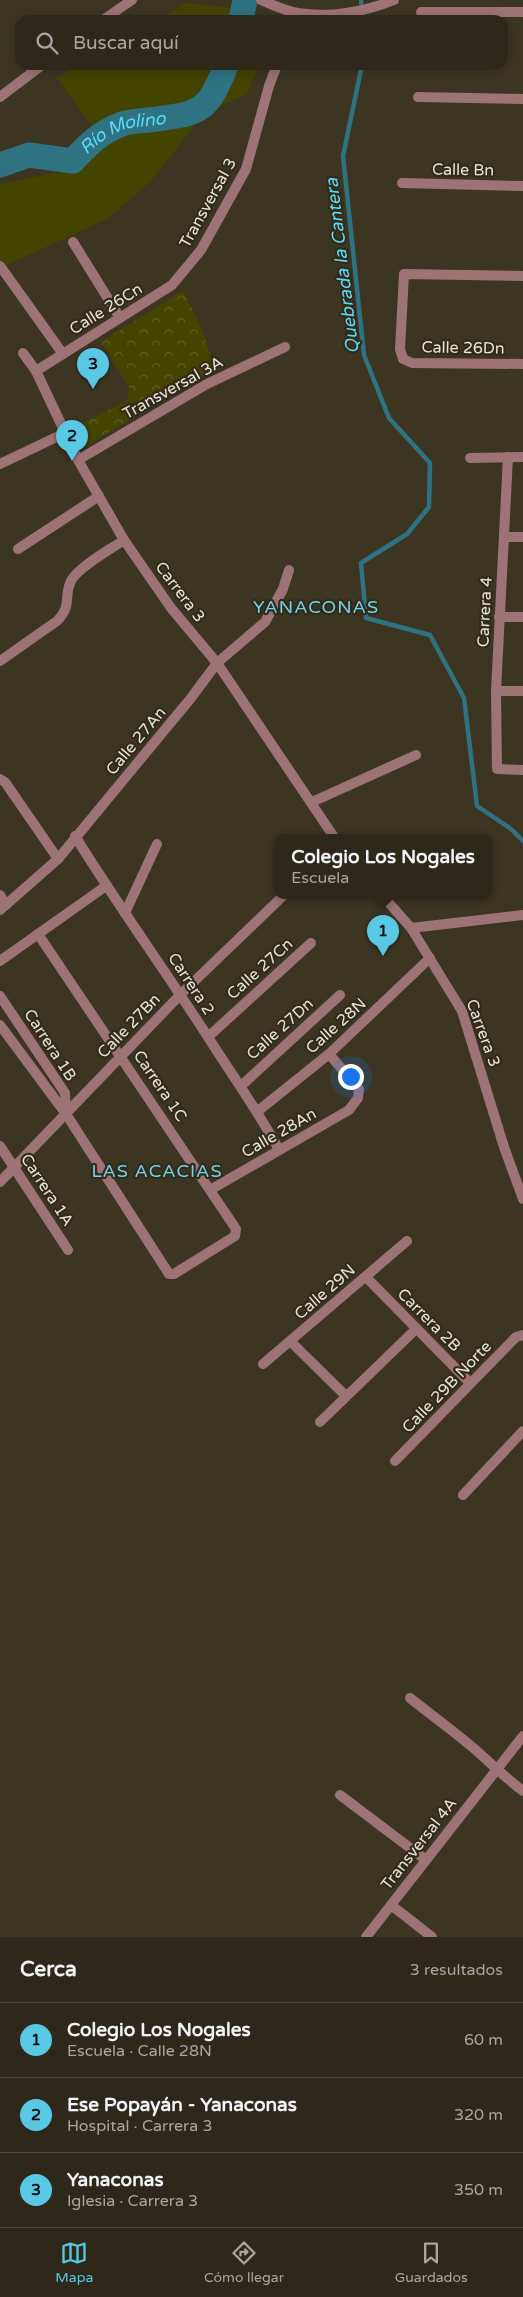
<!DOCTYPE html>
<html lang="es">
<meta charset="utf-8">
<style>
:root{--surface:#2d281a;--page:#393427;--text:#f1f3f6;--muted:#a7a6a2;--line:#484439;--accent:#59c8e5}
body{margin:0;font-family:"Varela Round",sans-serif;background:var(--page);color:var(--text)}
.you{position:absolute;left:350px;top:1076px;width:18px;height:18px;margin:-12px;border:4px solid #fff;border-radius:50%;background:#1a73e8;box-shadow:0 0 0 8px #1a73e833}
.badge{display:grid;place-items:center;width:32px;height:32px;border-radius:50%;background:var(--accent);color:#111;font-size:16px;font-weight:700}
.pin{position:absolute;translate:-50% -41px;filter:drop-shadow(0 1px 2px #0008)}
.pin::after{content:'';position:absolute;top:26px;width:18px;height:15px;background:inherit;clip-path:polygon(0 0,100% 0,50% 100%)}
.popup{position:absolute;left:274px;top:834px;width:218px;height:65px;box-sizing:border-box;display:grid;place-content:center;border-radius:10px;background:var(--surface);filter:drop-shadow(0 1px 4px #0005);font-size:16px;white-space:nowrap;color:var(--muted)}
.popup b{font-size:19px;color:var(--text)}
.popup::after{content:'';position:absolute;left:50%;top:100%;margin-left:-10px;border:10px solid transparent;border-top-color:var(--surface)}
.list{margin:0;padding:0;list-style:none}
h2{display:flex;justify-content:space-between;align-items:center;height:65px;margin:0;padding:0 20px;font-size:21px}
h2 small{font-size:16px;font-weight:400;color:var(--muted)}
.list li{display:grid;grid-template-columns:32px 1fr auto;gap:15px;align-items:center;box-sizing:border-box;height:75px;padding:0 20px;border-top:1px solid var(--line)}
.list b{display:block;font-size:19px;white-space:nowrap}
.list p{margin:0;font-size:16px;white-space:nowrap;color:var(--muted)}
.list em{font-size:16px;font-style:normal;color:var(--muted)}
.icon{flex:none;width:28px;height:28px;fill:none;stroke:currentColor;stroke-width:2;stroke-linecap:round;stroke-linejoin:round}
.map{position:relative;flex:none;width:523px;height:1937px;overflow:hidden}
.search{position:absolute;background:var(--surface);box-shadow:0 2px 12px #0003;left:15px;right:15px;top:15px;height:55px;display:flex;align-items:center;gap:12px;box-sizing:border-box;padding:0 18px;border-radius:15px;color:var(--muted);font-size:19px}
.sheet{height:290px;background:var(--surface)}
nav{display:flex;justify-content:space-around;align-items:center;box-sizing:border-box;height:70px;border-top:1px solid var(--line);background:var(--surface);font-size:14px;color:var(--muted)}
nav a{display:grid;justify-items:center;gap:2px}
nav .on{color:var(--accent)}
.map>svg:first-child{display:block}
.grass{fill:#434400}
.park{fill:url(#park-crowns)}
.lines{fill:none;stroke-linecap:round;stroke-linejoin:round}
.stream{stroke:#2f7282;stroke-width:4.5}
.river{stroke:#2f7282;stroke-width:25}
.minor{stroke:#9e7376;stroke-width:10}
.labels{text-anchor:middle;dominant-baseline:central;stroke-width:4.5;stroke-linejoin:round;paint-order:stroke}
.street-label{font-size:16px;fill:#e8e4d9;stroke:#322b19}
.water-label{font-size:18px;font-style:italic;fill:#5bdbfa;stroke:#322b19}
.neighbourhood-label{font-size:18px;letter-spacing:1px;fill:#72d5f0;stroke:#322b19}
</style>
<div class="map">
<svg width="523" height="1937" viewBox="0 0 523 1937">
<defs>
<pattern id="park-crowns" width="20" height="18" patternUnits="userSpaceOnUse" patternTransform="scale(1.25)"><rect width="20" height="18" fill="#434400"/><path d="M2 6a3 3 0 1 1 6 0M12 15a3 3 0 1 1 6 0" fill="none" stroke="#5e5f25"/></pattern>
</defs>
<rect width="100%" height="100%" fill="#3c3522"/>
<g class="grass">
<polygon points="186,3 233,8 229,20 157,20"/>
<polygon points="79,65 215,65 206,95 170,111 122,118 95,130 57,78"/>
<polygon points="232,65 259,65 247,94 208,112 200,119 150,182 107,219 0,268 0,184 75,169 92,149 123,130 205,112 223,92"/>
</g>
<polygon class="park" points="183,290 204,334 214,369 86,446 77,425 126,401 130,389 101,342"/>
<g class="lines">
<g class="stream">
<polyline points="361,0 363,20"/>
<polyline points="362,65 343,156 364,355 389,418 430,463 429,507 407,534 361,563 366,618 430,635 464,698 477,806 511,829 523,841"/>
</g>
<g class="river">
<polyline points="241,20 245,0"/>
<path id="s1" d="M 0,165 L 29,155 L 73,161 C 88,144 101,132 122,124 C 130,121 140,121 149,120 C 199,113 207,115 226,65"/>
</g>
<g class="minor">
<path d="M 261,0 C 273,5 285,11 298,13 C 329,18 365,12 394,0"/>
<polyline points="421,12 523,12"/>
<polyline points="103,20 132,0"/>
<polyline points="0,97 42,65"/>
<polyline points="418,97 523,99"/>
<polyline points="402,183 523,186"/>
<polyline points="73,242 120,318"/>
<polyline points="0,266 63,354"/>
<polyline points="523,276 404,274 400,349 403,359 412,363 523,364"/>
<polyline points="23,353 36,371 78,460 124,540 171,608 217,663 334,837"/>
<polyline points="36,371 172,285 201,250 246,169 269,86 277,65"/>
<polyline points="508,457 496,691 497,769 523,770"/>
<polyline points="470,458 523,457"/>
<polyline points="78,460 207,384 285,347"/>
<polyline points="0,464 65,433"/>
<polyline points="505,537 523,537"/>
<polyline points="18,549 99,496"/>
<polyline points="499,617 523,617"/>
<path d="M 0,661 L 57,621 C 73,604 63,597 71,581 C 78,567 111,549 124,540"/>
<polyline points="496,691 523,691"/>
<polyline points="0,779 5,782 58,859"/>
<polyline points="312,802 416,755"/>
<path d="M 75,836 C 117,904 164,969 208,1037 C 232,1075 258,1111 279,1150"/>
<polyline points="0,895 6,905"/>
<polyline points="382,895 411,928 462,1011 504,1147 523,1199"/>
<polyline points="0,910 58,859 191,698 217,663 265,622 283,589 289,570"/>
<polyline points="125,913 157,844"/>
<polyline points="411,928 523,915"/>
<polyline points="0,961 106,886"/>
<polyline points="0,996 65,1093 66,1114"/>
<polyline points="0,1025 66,1114 169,1274 174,1274 235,1236 236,1229 38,934"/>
<polyline points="208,1037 311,943"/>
<polyline points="241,1086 340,995"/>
<polyline points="258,1111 329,1054 430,958"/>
<polyline points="0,1146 68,1250"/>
<polyline points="0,1182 181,994 284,895"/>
<polyline points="210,1190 349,1110 358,1098 359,1089 329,1054"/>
<polyline points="366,1277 470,1383"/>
<polyline points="290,1341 346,1396"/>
<polyline points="263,1364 407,1241"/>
<polyline points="320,1422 416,1329"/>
<polyline points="395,1461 516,1337 523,1335"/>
<polyline points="463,1495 523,1431"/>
<path d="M 410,1698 C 430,1714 451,1729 471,1746 C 489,1761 504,1777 523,1791"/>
<polyline points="340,1795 426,1860"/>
<polyline points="391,1905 432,1937"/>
<polyline points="366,1937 523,1736"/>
</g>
</g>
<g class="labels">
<g class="street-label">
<text transform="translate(463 170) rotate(1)">Calle Bn</text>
<text transform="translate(208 203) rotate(-61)">Transversal 3</text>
<text transform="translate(106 309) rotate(-32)">Calle 26Cn</text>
<text transform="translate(463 348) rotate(1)">Calle 26Dn</text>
<text transform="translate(173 388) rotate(-29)">Transversal 3A</text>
<text transform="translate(180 592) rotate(53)">Carrera 3</text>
<text transform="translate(485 612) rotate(-87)">Carrera 4</text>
<text transform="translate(136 741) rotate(-50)">Calle 27An</text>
<text transform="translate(260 969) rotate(-42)">Calle 27Cn</text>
<text transform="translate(191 984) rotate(57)">Carrera 2</text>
<text transform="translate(129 1026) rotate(-46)">Calle 27Bn</text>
<text transform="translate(336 1026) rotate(-42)">Calle 28N</text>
<text transform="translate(280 1029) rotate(-42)">Calle 27Dn</text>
<text transform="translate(483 1033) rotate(70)">Carrera 3</text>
<text transform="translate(50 1045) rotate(57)">Carrera 1B</text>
<text transform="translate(160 1086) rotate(56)">Carrera 1C</text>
<text transform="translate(279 1133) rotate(-30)">Calle 28An</text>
<text transform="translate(47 1190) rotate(57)">Carrera 1A</text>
<text transform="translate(325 1292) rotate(-41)">Calle 29N</text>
<text transform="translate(429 1320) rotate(45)">Carrera 2B</text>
<text transform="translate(447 1387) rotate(-46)">Calle 29B Norte</text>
<text transform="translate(419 1844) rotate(-52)">Transversal 4A</text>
</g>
<g class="water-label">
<text stroke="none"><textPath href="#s1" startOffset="135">Río Molino</textPath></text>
<text transform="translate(342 266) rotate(-97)">Quebrada la Cantera</text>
</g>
<g class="neighbourhood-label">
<text x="316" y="607">YANACONAS</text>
<text x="157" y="1171">LAS ACACIAS</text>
</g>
</g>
</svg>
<div class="you"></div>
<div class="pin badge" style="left:383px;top:956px">1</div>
<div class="popup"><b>Colegio Los Nogales</b>Escuela</div>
<div class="pin badge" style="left:72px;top:461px">2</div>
<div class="pin badge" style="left:93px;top:389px">3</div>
<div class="search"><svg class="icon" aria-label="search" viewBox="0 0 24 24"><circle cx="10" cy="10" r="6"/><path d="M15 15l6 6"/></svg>Buscar aquí</div>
</div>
<section class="sheet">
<h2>Cerca<small>3 resultados</small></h2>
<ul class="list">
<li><span class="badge">1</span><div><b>Colegio Los Nogales</b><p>Escuela · Calle 28N</p></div><em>60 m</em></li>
<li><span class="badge">2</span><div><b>Ese Popayán - Yanaconas</b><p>Hospital · Carrera 3</p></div><em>320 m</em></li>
<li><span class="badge">3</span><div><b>Yanaconas</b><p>Iglesia · Carrera 3</p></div><em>350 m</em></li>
</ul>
</section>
<nav>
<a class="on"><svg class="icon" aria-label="map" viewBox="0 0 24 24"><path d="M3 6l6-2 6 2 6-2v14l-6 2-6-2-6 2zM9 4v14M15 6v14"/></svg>Mapa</a>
<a><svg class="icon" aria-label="directions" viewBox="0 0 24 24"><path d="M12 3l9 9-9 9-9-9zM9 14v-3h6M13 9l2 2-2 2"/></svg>Cómo llegar</a>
<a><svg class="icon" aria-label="saved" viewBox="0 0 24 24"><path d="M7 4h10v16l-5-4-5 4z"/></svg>Guardados</a>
</nav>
